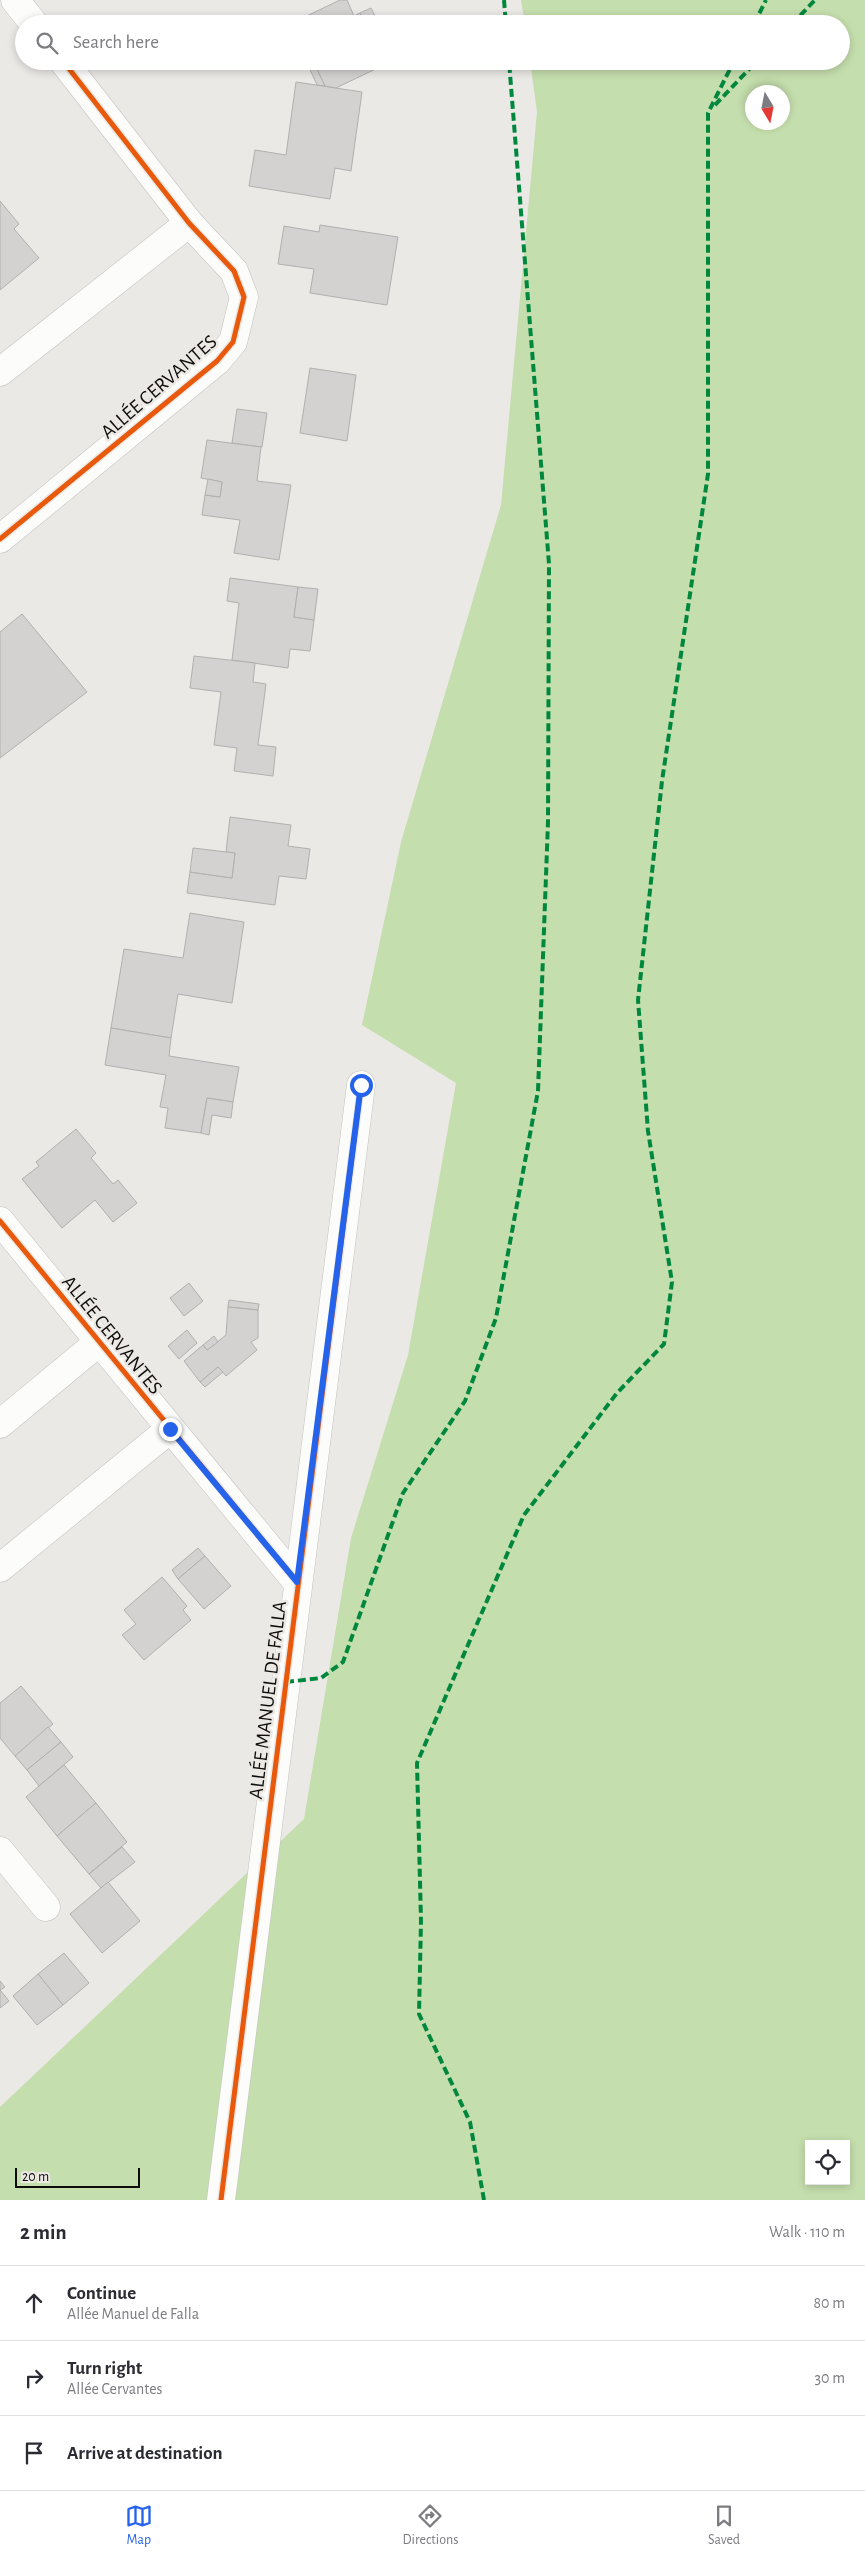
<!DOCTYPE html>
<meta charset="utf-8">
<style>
:root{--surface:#fff;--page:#f2f2f3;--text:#2b2b33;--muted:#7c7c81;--line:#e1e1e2;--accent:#2563eb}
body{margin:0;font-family:"Alegreya Sans",sans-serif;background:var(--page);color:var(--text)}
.controls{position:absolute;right:15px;bottom:15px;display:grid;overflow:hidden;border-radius:0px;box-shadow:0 2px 8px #0003}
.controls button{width:45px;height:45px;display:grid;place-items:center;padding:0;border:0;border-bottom:1px solid var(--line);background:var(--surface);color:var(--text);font:25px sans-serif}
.compass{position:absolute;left:745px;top:85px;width:45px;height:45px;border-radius:50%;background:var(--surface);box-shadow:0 2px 8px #0003;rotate:170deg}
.scale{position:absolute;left:15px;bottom:12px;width:125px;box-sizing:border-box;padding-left:5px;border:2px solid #0e0d0c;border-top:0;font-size:14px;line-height:18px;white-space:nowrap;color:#0e0d0c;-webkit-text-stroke:4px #ece9e5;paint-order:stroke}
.stop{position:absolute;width:15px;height:15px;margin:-11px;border:4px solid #2563eb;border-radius:50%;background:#fff}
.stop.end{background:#2563eb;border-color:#fff;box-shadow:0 1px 5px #0008}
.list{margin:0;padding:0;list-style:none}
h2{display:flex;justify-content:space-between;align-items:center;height:65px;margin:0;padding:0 20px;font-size:21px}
h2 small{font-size:16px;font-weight:400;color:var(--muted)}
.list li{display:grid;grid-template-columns:32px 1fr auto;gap:15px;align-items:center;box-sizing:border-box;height:75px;padding:0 20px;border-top:1px solid var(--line)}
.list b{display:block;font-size:19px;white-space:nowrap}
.list p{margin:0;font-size:16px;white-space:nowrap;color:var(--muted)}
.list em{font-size:16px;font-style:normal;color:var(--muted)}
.icon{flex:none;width:28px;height:28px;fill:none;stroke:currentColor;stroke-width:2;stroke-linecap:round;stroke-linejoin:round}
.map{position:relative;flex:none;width:865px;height:2200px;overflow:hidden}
.search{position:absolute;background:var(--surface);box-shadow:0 2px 8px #0003;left:15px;right:15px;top:15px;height:55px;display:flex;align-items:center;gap:12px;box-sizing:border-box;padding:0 18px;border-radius:28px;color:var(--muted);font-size:19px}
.sheet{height:290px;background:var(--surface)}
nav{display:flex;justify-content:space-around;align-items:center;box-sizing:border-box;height:70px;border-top:1px solid var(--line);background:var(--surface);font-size:14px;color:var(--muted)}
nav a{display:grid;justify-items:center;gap:2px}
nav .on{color:var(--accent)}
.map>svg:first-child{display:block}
.green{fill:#c5dead;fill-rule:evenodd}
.building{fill:#d4d2d0;stroke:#b1b0ae}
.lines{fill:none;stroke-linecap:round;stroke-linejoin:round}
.minor-casing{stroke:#c3c2c0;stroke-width:29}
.minor{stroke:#fcfcfb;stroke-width:28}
.quiet{stroke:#00873e;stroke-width:4;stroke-dasharray:8 4;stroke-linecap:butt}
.cycleway-casing{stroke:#ece9e5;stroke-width:8}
.cycleway{stroke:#e8590c;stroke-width:5}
.route{stroke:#2563eb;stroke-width:6}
.labels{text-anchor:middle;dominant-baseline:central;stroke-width:5;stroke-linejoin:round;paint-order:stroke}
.street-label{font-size:20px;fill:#0e0d0c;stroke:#ece9e5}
</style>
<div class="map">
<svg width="865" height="2200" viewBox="0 0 865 2200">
<rect width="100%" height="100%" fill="#ebe9e6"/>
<path class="green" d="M 521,0 L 865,0 L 865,2200 L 0,2200 L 0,2107 L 304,1819 L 351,1538 L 408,1355 L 456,1083 L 362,1025 L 401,842 L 501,505 L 537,112 L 530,61 L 841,61 L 841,24 L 525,24 ZM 752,92 L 782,92 L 782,122 L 752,122 ZM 809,2144 L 846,2144 L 846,2181 L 809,2181 Z"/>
<g class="building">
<polygon points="340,0 347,0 354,16 360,13 365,24 290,24"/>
<polygon points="371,8 379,24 365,24 360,13"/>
<polygon points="313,61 390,61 390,62 336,88 325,86"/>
<polygon points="313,61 325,86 317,85 307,63"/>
<polygon points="296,82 362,92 351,171 335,168 330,199 249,186 255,150 286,155"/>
<polygon points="0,201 19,224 14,229 39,258 0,290"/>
<polygon points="320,225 398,237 387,305 310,293 314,269 278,264 284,226 319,232"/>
<polygon points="310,368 356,375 347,441 300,433"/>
<polygon points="237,409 267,413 262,447 232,443"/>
<polygon points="207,440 261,447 257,481 291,485 279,560 234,553 240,520 202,515 205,495 220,497 222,482 201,478"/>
<polygon points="208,479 222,482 220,497 205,495"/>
<polygon points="230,578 298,587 294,617 314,620 310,651 290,649 288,668 232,660 239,603 227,601"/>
<polygon points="298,587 318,589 314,620 294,617"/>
<polygon points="22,614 87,692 0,758 0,632"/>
<polygon points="194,656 255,663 253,682 266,684 258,745 276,747 273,776 234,771 237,748 214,745 221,692 190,688"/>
<polygon points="230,817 291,825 288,846 310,849 306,879 279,876 275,905 187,893 190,872 232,878 235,853 226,852"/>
<polygon points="193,848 235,853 232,878 190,872"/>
<polygon points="190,913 244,922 232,1003 178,994 171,1038 111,1028 124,949 183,958"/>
<polygon points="111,1028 171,1038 169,1056 239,1067 233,1102 207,1098 201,1133 165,1128 168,1108 160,1107 166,1075 105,1065"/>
<polygon points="207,1098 233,1102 231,1118 212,1115 209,1135 201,1133"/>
<polygon points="76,1129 96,1153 91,1158 113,1184 118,1180 137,1203 113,1222 95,1200 62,1228 22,1179 39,1166 36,1162"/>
<polygon points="189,1283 203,1301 184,1316 170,1298"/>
<polygon points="229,1300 259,1304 258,1310 228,1307"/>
<polygon points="228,1307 258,1310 258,1338 251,1342 257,1350 226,1376 218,1367 200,1382 184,1361 203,1345 207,1350 226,1335"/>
<polygon points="187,1330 197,1343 179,1359 168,1346"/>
<polygon points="214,1336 218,1342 207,1350 203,1345"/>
<polygon points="218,1367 223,1372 205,1387 200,1382"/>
<polygon points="198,1548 205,1556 178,1579 172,1570"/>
<polygon points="205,1556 231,1586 204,1609 178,1579"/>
<polygon points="162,1577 187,1606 183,1610 191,1620 144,1660 122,1635 136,1624 124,1610"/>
<polygon points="21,1686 53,1724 15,1756 0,1738 0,1703"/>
<polygon points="48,1727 61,1742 27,1770 15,1756"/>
<polygon points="61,1742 73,1757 39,1786 27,1770"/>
<polygon points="64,1765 96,1803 57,1836 26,1797"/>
<polygon points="96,1803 127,1842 89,1874 57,1836"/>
<polygon points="122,1847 135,1862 101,1888 89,1874"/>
<polygon points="108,1882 140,1921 102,1953 70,1914"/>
<polygon points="64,1953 89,1983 63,2005 38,1974"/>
<polygon points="38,1974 63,2005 37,2025 13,1996"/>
<polygon points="0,1981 5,1987 0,1990 9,2001 0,2008"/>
</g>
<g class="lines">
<g class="minor-casing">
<g id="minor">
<polyline points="15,0 34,24"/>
<polyline points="0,372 189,223"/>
<polyline points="0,539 217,361 233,342 244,297 234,271 189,223 63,61"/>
<polyline points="0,1221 297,1582"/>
<polyline points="0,1424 99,1342"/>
<polyline points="0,1568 170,1429"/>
<polyline points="0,1851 46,1907"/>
<polyline points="221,2200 361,1085"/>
</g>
</g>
<use href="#minor" class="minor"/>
<g class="quiet">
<polyline points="504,0 506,24"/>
<polyline points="754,24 766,0"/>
<polyline points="792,24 815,0"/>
<polyline points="715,105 757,61"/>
<polyline points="286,1682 321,1678 343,1662 403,1493 465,1401 496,1318 538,1091 548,822 549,564 509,61"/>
<polyline points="484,2200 470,2122 419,2014 421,1921 417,1763 524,1515 617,1393 664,1344 672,1282 648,1131 638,1000 662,781 708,474 708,113 734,61"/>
</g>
<g class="cycleway-casing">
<g id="cycleway">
<polyline points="0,539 217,361 233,342 244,297 234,271 189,223 63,61"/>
<polyline points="0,1221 297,1582"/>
<polyline points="221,2200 361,1085"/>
</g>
</g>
<use href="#cycleway" class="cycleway"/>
</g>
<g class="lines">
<polyline class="route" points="170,1429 297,1582 361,1085"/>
</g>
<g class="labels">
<g class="street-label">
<text transform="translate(159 387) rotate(-41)">ALLÉE CERVANTES</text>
<text transform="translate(112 1335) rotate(51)">ALLÉE CERVANTES</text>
<text transform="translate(268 1700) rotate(-83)">ALLÉE MANUEL DE FALLA</text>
</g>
</g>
</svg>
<div class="controls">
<button><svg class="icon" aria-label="locate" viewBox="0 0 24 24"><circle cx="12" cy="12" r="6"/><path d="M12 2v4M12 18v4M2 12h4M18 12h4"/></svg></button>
</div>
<svg class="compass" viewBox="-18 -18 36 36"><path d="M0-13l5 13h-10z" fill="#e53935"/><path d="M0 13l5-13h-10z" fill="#7c7c81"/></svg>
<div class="scale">20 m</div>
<div class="stop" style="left:361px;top:1085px"></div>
<div class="stop end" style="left:170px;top:1429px"></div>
<div class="search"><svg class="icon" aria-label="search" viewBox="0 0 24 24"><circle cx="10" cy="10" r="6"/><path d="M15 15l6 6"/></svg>Search here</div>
</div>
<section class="sheet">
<h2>2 min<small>Walk · 110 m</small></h2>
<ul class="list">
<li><svg class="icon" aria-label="ahead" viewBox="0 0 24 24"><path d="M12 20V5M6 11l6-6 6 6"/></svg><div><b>Continue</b><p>Allée Manuel de Falla</p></div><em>80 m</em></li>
<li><svg class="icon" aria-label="right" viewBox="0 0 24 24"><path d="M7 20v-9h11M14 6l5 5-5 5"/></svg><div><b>Turn right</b><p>Allée Cervantes</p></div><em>30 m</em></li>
<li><svg class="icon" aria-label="arrive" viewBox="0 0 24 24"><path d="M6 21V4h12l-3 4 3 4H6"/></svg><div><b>Arrive at destination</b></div></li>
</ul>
</section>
<nav>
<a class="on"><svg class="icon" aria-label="map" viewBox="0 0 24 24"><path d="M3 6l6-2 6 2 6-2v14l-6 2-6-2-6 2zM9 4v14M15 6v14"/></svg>Map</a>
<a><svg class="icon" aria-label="directions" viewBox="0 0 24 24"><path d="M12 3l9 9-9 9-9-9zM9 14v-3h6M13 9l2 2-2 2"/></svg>Directions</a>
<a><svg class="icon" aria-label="saved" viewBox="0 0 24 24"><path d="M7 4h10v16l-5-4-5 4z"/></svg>Saved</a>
</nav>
